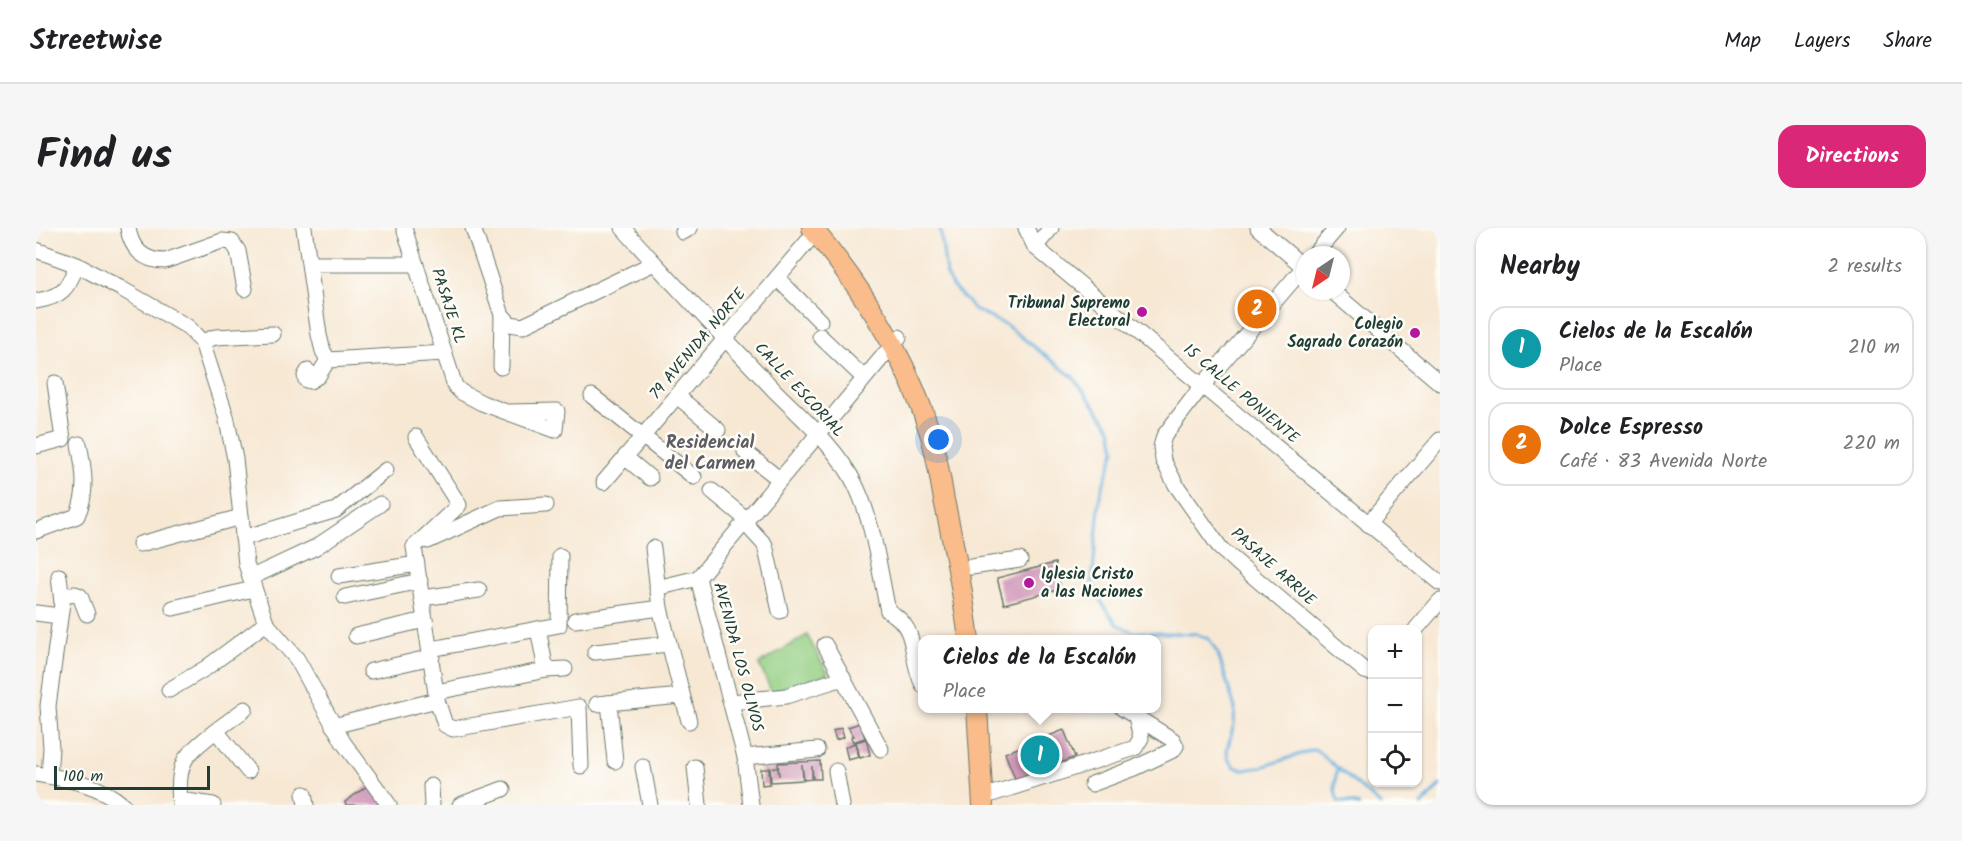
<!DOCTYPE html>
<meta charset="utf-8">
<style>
:root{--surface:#fff;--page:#f6f6f6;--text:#202124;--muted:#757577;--line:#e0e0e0;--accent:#db2777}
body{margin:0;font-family:Kalam,sans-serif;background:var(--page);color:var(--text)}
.controls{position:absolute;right:18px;bottom:18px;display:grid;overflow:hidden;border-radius:12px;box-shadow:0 2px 4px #0004}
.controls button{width:54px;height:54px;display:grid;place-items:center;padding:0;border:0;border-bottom:2px solid var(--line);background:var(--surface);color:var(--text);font:30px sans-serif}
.compass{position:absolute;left:1260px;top:18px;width:54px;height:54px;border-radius:50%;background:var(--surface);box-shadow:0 2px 4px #0004;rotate:215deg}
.scale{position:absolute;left:18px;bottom:15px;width:156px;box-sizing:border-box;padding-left:6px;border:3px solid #1f3d34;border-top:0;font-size:16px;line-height:21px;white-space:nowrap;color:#1f3d34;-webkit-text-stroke:4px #fdfcf7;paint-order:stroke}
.you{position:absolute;left:903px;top:212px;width:21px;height:21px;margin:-15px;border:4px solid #fff;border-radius:50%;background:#1a73e8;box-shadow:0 0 0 9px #1a73e833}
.badge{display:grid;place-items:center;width:39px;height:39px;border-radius:50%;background:var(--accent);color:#fff;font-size:20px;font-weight:700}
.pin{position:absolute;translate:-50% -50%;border:3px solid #fff;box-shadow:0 2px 6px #0006}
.popup{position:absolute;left:882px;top:407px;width:243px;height:78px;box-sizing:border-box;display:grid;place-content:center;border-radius:12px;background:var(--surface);filter:drop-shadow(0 2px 4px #0005);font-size:20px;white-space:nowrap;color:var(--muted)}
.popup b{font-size:22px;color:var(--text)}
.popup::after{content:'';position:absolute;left:50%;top:100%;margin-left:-12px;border:12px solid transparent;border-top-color:var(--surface)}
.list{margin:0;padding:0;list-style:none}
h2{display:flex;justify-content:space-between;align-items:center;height:78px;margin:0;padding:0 24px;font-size:26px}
h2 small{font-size:20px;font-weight:400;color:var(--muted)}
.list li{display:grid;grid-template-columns:39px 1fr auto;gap:18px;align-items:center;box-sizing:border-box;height:84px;margin:0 12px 12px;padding:0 12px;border:2px solid var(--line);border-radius:18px}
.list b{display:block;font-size:22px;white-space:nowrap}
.list p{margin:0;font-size:20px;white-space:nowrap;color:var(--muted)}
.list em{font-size:20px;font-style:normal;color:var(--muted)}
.icon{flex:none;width:33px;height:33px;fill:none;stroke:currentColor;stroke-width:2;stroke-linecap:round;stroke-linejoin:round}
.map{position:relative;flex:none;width:1404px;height:577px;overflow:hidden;border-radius:18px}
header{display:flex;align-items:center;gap:36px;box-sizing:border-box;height:84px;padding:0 30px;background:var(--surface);border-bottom:2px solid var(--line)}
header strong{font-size:28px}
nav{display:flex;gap:33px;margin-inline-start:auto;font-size:21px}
.intro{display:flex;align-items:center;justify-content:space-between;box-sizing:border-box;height:144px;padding:0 36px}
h1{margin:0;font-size:42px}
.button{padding:15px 27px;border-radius:18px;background:var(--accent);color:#fff;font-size:21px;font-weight:700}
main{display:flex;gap:36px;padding:0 36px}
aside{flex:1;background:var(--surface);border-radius:18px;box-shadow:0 2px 4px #0004}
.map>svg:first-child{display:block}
.green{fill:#95d085;stroke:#5a865c;stroke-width:1.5}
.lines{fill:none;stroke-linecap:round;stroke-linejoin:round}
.stream{stroke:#65aedd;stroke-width:3}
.building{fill:#d098b9}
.minor-casing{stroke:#6b796c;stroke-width:17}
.major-casing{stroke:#6b796c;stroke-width:22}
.minor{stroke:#fff;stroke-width:15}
.major{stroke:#f9bc8a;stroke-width:20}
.poi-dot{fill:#b5179e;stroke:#fdfcf7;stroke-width:2}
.labels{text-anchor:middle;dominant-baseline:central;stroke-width:5;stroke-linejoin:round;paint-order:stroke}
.poi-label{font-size:16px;font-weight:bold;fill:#1f3d34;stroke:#fdfcf7;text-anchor:end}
.street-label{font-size:16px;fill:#1f3d34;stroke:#fdfcf7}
.neighbourhood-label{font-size:18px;font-weight:bold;fill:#5d5d63;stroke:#fdfcf7}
</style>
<header>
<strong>Streetwise</strong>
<nav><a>Map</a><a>Layers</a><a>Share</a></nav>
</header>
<div class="intro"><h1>Find us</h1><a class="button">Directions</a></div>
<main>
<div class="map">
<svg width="1404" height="577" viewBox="0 0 1404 577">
<rect width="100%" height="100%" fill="#fdfcf7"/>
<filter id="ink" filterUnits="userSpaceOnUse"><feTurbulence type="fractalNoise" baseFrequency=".0167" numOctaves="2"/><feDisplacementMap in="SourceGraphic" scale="12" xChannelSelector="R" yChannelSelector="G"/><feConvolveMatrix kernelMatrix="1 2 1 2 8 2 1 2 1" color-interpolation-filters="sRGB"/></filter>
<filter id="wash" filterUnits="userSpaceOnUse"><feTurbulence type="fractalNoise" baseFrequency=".008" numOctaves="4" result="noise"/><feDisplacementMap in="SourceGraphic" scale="24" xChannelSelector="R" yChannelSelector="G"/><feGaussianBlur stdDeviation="1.35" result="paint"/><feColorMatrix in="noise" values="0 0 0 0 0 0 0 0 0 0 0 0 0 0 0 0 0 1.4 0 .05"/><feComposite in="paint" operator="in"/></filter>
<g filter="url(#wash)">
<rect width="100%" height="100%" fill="#f7e8d4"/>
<polygon class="green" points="771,407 792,445 737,467 723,436"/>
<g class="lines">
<g class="stream">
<polyline points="904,0 910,45 916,58 939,82 970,97 1037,149 1075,200 1079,222 1064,267 1056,355 1067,377 1081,396 1097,404 1160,406 1173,411 1182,426 1199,480 1198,496 1191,522 1192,530 1199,539 1209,542 1229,538 1279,521 1345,577"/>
<path d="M 1302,540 C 1298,552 1297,562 1302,573 L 1323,577"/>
<polyline points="1386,577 1404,557"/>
</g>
</g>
<g id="blocks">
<g class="building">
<polygon points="1019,335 1025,361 968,376 961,350"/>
<polygon points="824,495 829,510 817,514 815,509 818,508 812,499"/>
<polygon points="805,500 808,509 800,512 797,503"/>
<polygon points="1028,502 1039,529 980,553 969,525"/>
<polygon points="830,511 834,527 824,530 820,514"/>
<polygon points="819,515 823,529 812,532 809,519"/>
<polygon points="784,533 785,551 777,551 776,538 776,551 768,552 766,537 767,552 735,554 734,540 742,540 743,548 742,535"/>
<polygon points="725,541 733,541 734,556 726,557"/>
<polygon points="335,555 350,577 310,577 309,574"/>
</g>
</g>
</g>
<g filter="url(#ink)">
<use href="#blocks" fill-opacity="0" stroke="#6b796c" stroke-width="1.5"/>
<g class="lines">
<g class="minor-casing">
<g id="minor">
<path d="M 92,0 C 95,21 108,33 129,33 L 186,13 L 196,14 L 202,23 L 209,61"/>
<polyline points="268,0 283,107 287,123 292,132"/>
<polyline points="368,0 419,158 425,164 446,175 519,202 521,183 473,184"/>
<polyline points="437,0 466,87 474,96 487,98 618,35"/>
<path d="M 587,0 C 636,56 688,109 739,163 C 767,191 801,220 819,256 C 838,295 843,341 852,383 C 884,400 872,427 887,457"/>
<polyline points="990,0 999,19 1404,355"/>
<polyline points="1222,0 1269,40"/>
<polyline points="647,4 654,0"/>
<polyline points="999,19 1015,0"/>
<polyline points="0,22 41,37 84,60 152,99 166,114 190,188 199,231 210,336 230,395 261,431 307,514 353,577"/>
<polyline points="1278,27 1301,0"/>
<polyline points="274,36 379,36"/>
<polyline points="1269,38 1166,158 1128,208 1125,219 1127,232 1140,257 1185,321 1329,443 1336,445"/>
<polyline points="741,50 784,93"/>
<polyline points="1296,63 1404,155"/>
<path d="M 0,73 C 26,69 32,60 41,37"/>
<polyline points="784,108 828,150"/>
<polyline points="166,114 179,109 237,106"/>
<polyline points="292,132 408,125"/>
<polyline points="465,139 466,87"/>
<polyline points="272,143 269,148 270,152 274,153 282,148 292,132"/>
<polyline points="556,168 658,249"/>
<polyline points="641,168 682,202"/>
<polyline points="0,218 27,211 19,155"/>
<polyline points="709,224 743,251"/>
<polyline points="589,229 614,250"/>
<polyline points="568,254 783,0"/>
<polyline points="676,263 710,291"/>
<polyline points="708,294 729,317 744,383"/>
<polyline points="1332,296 1404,212"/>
<path d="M 0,303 L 41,288 C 52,264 48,241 43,216"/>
<polyline points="207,310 300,282 350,242"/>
<polyline points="392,313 464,280 510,277"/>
<polyline points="104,316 205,289"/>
<polyline points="378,319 423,277 380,209"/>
<polyline points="617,320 624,380 653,493"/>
<polyline points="935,339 984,332"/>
<polyline points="303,348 381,336"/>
<polyline points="214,350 280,319 344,276"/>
<polyline points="662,350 863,109"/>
<polyline points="662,350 709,529 715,577"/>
<polyline points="621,360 662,350"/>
<polyline points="26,368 39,366 44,368 51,386"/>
<polyline points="309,369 384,353"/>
<polyline points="386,370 443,362"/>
<polyline points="137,380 217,361"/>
<polyline points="0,385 23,388"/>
<polyline points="539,392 624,380"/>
<polyline points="502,401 510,442"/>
<polyline points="1380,401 1404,373"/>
<polyline points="320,408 389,392"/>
<polyline points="789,417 845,521"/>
<polyline points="395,421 523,397 524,328"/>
<polyline points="559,424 632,416"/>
<polyline points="335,443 396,429"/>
<polyline points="133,462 170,440 230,395"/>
<polyline points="400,464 510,442 529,441"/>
<polyline points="401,472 409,497 417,501 543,479 545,538"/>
<polyline points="696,474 750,468 807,450"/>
<polyline points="573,475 579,533"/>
<polyline points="561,476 645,468"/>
<polyline points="297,498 401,472 378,319"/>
<polyline points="181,504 212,543"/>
<polyline points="709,529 781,522"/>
<polyline points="607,539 614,577"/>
<polyline points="659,539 663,577"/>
<polyline points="800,543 806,577"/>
<path d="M 0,546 C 31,551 62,555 87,577"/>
<polyline points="13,548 15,520 12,478 26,375 23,348"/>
<polyline points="1056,556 1099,540 1137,522 1140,518 1137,512 1086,480"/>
<polyline points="395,558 396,577"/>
<polyline points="268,566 270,577"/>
<polyline points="956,566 1099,520 1105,510 1100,490"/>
<polyline points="144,572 177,577"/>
<path d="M 144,577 C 143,565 142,546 148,534 C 154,519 195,492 209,481"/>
<polyline points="424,577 467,561"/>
</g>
</g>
<g class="major-casing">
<g id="major">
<path d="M 776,0 C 826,60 871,130 894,205 C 901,227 904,250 908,272 C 918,318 927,364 933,412"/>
<polyline points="941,480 947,577"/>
</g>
</g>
<use href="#minor" class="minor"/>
<use href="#major" class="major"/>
</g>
</g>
<g class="poi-dot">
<circle cx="1106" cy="84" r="6"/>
<circle cx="1379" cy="105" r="6"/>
<circle cx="993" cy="355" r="6"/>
</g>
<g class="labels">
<g class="poi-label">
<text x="1094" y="75">Tribunal Supremo<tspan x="1094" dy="18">Electoral</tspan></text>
<text x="1367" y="96">Colegio<tspan x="1367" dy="18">Sagrado Corazón</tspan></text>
<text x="1005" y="346" text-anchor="start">Iglesia Cristo<tspan x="1005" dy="18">a las Naciones</tspan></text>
</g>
<g class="street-label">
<text transform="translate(412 78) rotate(72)">PASAJE KL</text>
<text transform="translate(662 116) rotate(-50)">79 AVENIDA NORTE</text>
<text transform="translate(763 162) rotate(47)">CALLE ESCORIAL</text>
<text transform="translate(1205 166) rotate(40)">15 CALLE PONIENTE</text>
<text transform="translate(1237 339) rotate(42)">PASAJE ARRUE</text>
<text transform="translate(702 429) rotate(75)">AVENIDA LOS OLIVOS</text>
</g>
<g class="neighbourhood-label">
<text x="674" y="215">Residencial<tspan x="674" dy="21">del Carmen</tspan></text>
</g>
</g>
</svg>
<div class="controls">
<button>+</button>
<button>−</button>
<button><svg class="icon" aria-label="locate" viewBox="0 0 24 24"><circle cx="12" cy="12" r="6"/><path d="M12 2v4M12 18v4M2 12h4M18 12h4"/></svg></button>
</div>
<svg class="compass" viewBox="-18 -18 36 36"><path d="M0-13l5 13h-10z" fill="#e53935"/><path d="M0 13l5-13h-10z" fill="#757577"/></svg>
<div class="scale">100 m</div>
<div class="you"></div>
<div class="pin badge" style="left:1004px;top:527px;background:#0f9aa8">1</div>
<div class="popup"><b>Cielos de la Escalón</b>Place</div>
<div class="pin badge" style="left:1221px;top:81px;background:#e8710a">2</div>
</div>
<aside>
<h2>Nearby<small>2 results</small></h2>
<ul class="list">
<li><span class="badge" style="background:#0f9aa8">1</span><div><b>Cielos de la Escalón</b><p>Place</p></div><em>210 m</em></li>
<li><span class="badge" style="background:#e8710a">2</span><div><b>Dolce Espresso</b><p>Café · 83 Avenida Norte</p></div><em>220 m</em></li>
</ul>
</aside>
</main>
